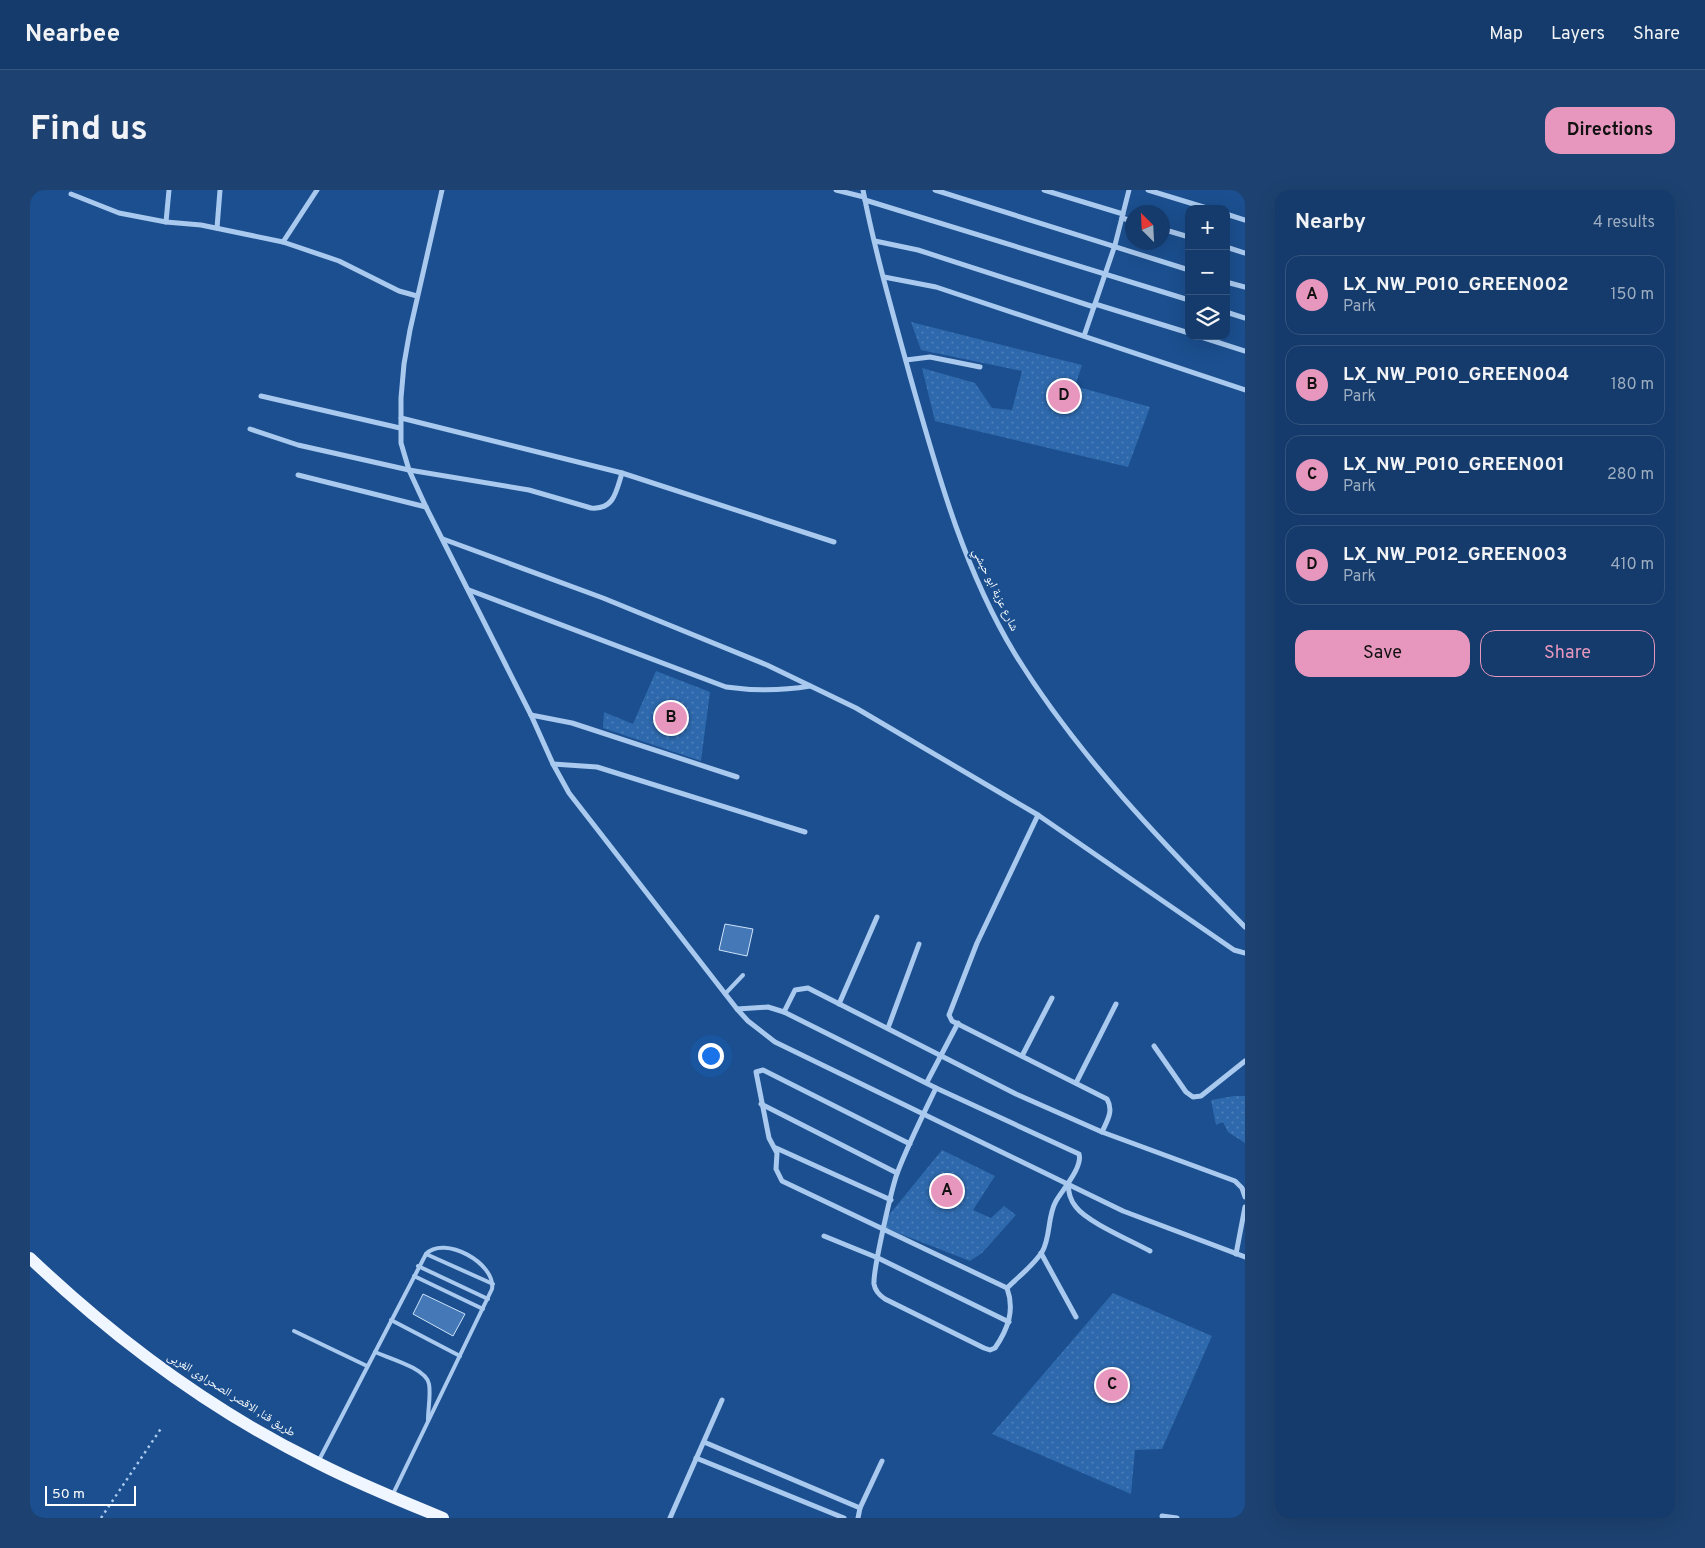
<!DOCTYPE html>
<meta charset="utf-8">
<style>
:root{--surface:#143b6b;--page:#1d4271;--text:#f1f3f6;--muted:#9dadc1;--line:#33557e;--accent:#e797bd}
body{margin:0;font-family:Overpass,"Noto Naskh Arabic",sans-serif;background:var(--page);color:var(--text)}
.controls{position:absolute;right:15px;top:15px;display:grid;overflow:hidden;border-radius:10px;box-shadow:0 5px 20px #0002}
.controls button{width:45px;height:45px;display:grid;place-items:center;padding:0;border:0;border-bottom:1px solid var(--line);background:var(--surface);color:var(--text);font:25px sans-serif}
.compass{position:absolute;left:1095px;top:15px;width:45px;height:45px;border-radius:50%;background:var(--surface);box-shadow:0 5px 20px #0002;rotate:336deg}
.scale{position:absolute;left:15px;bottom:12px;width:91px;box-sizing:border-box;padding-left:5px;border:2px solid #fff;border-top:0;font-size:14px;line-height:18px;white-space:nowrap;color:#fff;-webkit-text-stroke:4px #1b4f8f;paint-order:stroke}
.you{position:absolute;left:680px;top:865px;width:18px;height:18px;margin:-12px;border:4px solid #fff;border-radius:50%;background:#1a73e8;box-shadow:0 0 0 8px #1a73e833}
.badge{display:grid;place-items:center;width:32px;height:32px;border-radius:50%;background:var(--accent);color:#111;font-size:16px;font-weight:700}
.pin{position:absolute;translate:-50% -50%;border:2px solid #fff;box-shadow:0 1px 5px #0006}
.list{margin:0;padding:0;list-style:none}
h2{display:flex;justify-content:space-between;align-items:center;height:65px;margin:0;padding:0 20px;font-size:21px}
h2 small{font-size:16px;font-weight:400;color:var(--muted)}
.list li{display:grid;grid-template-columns:32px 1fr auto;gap:15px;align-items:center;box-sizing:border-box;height:80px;margin:0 10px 10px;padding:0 10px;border:1px solid var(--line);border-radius:15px}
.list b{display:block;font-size:19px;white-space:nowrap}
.list p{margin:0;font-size:16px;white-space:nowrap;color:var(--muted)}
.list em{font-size:16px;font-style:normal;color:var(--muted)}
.actions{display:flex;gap:10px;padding:15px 20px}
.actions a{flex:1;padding:11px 0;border:1px solid var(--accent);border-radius:15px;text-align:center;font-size:18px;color:var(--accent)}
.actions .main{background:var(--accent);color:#111}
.icon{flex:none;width:28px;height:28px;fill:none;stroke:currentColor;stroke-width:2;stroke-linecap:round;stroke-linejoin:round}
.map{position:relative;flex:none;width:1215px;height:1328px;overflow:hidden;border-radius:15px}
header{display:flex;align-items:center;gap:30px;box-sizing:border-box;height:70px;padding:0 25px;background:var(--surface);border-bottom:1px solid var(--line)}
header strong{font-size:24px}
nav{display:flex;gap:28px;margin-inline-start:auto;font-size:18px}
.intro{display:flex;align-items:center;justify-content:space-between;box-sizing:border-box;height:120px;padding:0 30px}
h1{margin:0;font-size:35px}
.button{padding:12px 22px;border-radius:15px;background:var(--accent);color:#111;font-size:18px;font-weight:700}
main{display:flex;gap:30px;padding:0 30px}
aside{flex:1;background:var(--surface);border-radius:15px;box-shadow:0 5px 20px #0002}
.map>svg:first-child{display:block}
.park{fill:url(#park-dots)}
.building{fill:#4478b7;stroke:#cfe3fa}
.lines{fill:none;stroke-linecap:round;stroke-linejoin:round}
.path{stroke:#a9c9ee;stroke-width:2.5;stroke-dasharray:2.5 4;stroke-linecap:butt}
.lane{stroke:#a9c9ee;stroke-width:4}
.street{stroke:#a9c9ee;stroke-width:5}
.primary{stroke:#f0f6ff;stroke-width:12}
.labels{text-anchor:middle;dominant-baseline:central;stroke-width:4;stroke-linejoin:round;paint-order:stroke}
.street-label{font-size:12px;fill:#fff;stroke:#1b4f8f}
</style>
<header>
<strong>Nearbee</strong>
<nav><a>Map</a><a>Layers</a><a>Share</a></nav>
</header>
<div class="intro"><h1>Find us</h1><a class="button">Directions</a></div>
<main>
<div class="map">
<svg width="1215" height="1328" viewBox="0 0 1215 1328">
<defs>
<pattern id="park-dots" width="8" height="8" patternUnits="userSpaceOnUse" patternTransform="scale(1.25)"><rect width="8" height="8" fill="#2e69ad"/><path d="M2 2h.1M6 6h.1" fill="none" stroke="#4d80b9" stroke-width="1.8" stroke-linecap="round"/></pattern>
</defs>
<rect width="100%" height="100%" fill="#1b4f8f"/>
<g class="park">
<polygon points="881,132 1052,175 1045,196 1120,217 1098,277 905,231 892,178 945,193 962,218 982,220 992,181 891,160"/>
<polygon points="626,481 680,502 671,571 573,538 574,522 603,534"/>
<polygon points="1204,906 1215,906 1215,953 1198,942 1193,932 1186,935 1181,910"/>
<polygon points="912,960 965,986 943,1020 961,1028 974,1016 986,1025 952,1063 940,1071 850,1036"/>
<polygon points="1083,1103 1182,1146 1132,1259 1105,1260 1101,1304 962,1244"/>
</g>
<g class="building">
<polygon points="695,734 723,739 717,766 689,760"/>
<polygon points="393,1104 435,1124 423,1146 383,1124"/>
</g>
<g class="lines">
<polyline class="path" points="71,1328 132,1237"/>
<g class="lane">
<polyline points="695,804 713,785"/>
<polyline points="396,1064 463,1094"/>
<polyline points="388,1076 458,1109"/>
<polyline points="384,1086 453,1119"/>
<polyline points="361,1130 430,1166"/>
<polyline points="264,1141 337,1176"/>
<path d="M 345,1162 C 358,1168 396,1178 399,1194 C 401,1205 398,1218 398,1230"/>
<path d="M 288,1272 L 396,1064 C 414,1045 466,1073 462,1099 L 362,1306"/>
</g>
<g class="street">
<polyline points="412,0 380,140 374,174 371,208 371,253 379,280 396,317 501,525 523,574 539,603 707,819 718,831 745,852 1093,1021 1215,1067"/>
<polyline points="806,0 834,7"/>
<path d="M 833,0 C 845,62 863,124 880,186 C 907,281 933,378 985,464 C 1047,565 1132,652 1215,737"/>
<polyline points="905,0 1159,80"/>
<polyline points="1014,0 1093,24"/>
<polyline points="1118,0 1180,19"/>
<polyline points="41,4 89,23 136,32 171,35 253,52 309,71 369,101 387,106"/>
<polyline points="835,10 1159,110"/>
<polyline points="1196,24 1215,30"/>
<polyline points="1092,28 1102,31"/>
<polyline points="136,32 139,0"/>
<polyline points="187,38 190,0"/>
<polyline points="1132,39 1159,47"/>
<polyline points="845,51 888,60 1064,117"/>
<polyline points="253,52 287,0"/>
<polyline points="1196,57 1215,63"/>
<polyline points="854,87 906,97 1215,200"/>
<polyline points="1196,92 1215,97"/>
<polyline points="1065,114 1159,143"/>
<polyline points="1196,122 1215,128"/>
<polyline points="1054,146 1085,55 1099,0"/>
<polyline points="1168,146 1215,161"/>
<polyline points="876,170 900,167 950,177"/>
<polyline points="231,206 370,238"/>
<polyline points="371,228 592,283 804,352"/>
<path d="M 220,239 L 268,255 L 379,280 L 499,300 L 561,318 C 584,320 586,302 592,283"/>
<polyline points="268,285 396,317"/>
<polyline points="413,349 573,408 737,475 826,518 1008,625 1204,760 1215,763"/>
<path d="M 439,400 L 696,497 C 725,501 751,501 780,496"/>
<polyline points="501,525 542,533 707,587"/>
<polyline points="523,574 567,577 775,642"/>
<path d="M 1008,625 L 947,753 L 919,825 L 922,831 L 1077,909 C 1084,921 1077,931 1072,942"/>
<polyline points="809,814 847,727"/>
<path d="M 707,819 L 738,817 L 754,822 L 906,898 L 1049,964 C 1053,977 1033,999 1026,1011 C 1017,1027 1021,1047 1012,1062 C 1003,1076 988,1087 977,1098"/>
<polyline points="754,822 765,800 778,798 986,904 1072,942 1205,991 1212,998 1215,1007"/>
<polyline points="858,838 889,754"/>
<polyline points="1124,856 1156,902 1163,907 1171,906 1215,871"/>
<polyline points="992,866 1022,808"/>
<polyline points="897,892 928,833"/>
<polyline points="1046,893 1086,814"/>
<polyline points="731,914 867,983"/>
<path d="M 880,954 L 733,880 L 726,882 L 739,948 L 747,963 L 746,979 L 752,991 L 977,1098 C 985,1120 978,1139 965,1158 L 960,1160 L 954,1158 L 855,1109 C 849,1105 845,1101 844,1094 C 843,1080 862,996 868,981 C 879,953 893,925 906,898"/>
<polyline points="746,958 861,1010"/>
<path d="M 1038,995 C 1039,1003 1040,1010 1046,1017 C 1057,1032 1102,1051 1120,1061"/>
<polyline points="794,1046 848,1068 979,1132"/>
<polyline points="1011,1063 1046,1127"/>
<polyline points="1206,1064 1215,1017"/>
<polyline points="674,1252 830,1318"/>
<polyline points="666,1268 814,1328"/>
<polyline points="1132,1326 1147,1328"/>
<polyline points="640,1328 692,1210"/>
<polyline points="828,1328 830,1318 852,1271"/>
</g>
<path class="primary" d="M 0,1068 C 85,1149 182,1221 288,1273 C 329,1294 371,1311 413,1328"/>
</g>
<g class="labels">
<g class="street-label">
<text transform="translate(965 400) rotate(64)">شارع عزبة ابو حبشي</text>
<text transform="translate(201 1205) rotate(32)">طريق قنا, الاقصر الصحراوى الغربى</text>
</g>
</g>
</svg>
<div class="controls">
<button>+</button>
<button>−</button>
<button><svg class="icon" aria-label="layers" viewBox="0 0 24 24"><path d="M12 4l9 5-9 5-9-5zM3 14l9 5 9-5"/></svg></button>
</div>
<svg class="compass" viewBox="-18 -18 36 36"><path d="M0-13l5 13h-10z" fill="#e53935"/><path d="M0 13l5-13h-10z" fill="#9dadc1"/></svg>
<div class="scale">50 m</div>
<div class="you"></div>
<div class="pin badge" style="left:917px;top:1001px">A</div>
<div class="pin badge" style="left:641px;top:528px">B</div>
<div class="pin badge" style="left:1082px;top:1195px">C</div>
<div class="pin badge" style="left:1034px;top:206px">D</div>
</div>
<aside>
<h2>Nearby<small>4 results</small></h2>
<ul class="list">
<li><span class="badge">A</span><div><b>LX_NW_P010_GREEN002</b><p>Park</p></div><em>150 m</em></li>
<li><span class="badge">B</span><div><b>LX_NW_P010_GREEN004</b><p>Park</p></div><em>180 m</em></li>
<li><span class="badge">C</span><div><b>LX_NW_P010_GREEN001</b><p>Park</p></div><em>280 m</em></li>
<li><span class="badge">D</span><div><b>LX_NW_P012_GREEN003</b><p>Park</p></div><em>410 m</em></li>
</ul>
<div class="actions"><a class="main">Save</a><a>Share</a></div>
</aside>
</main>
